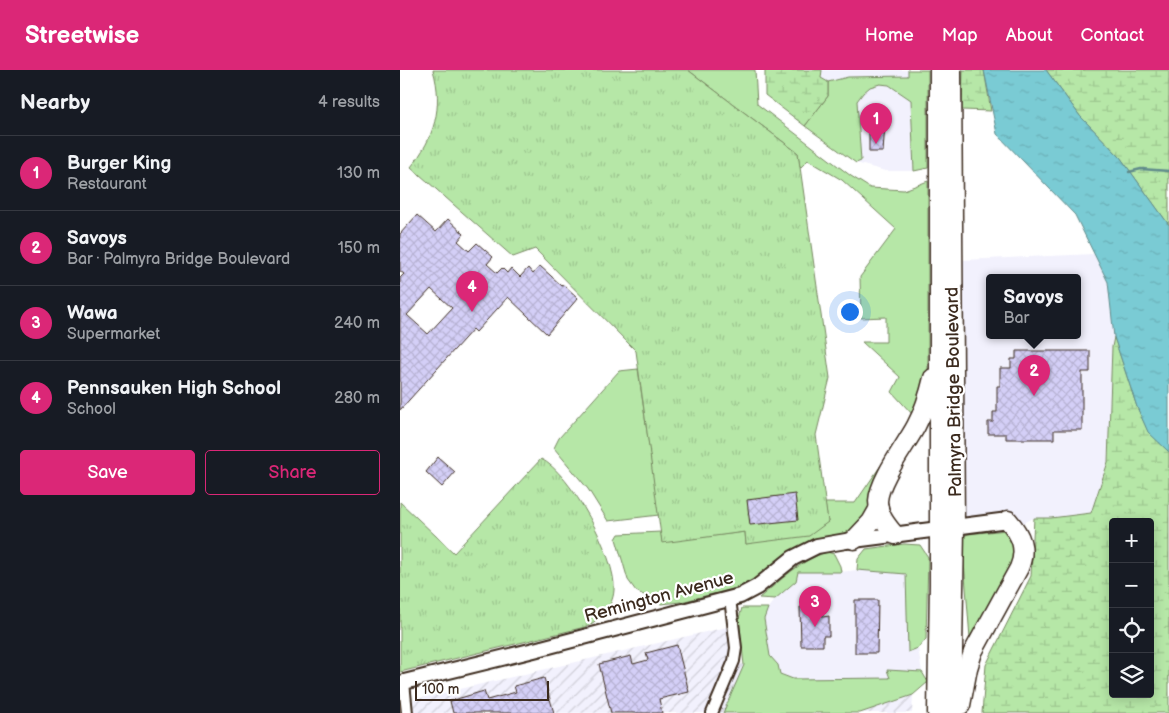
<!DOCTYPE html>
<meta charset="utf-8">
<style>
:root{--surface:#171b24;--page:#20242c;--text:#f1f3f6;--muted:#9ea1a6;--line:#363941;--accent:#db2777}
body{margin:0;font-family:"Balsamiq Sans",sans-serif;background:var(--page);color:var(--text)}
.controls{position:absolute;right:15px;bottom:15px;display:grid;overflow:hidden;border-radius:5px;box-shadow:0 2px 12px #0003}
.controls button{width:45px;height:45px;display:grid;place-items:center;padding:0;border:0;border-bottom:1px solid var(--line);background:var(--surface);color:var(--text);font:25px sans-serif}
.scale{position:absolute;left:15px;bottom:12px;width:134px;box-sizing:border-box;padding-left:5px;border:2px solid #3b2a1e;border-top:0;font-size:14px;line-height:18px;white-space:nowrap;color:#3b2a1e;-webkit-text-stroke:4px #fff;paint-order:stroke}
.you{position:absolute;left:449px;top:241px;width:18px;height:18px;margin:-12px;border:4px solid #fff;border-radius:50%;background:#1a73e8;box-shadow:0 0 0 8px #1a73e833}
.badge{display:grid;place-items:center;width:32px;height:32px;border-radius:50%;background:var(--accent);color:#fff;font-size:16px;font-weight:700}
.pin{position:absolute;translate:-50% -41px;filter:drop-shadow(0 1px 2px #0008)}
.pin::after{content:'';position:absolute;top:26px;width:18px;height:15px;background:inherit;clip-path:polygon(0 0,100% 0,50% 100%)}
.popup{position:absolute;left:586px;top:204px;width:95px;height:65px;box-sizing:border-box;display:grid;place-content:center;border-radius:5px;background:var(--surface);filter:drop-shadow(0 1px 4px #0005);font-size:16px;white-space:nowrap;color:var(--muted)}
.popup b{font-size:19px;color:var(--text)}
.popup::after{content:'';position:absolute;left:50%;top:100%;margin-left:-10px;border:10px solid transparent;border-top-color:var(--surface)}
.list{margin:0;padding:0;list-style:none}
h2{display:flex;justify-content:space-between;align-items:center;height:65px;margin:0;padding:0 20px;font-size:21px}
h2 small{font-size:16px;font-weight:400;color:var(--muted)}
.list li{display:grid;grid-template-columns:32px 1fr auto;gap:15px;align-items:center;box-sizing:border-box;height:75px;padding:0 20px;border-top:1px solid var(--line)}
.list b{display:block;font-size:19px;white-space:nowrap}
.list p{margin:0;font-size:16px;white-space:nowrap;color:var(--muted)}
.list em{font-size:16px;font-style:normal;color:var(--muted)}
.actions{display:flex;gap:10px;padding:15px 20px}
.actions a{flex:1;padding:11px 0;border:1px solid var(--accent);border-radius:5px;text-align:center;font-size:18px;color:var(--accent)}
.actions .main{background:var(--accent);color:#fff}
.icon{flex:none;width:28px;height:28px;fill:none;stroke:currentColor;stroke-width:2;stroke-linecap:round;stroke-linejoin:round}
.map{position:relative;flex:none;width:769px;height:643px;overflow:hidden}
header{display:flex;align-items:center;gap:30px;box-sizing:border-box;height:70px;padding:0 25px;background:var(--accent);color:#fff}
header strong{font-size:24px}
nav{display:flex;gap:28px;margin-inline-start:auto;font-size:18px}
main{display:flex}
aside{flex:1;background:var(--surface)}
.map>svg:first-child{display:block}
.built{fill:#f2f1fd;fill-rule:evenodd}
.industrial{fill:url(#industrial-furrows)}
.grass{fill:#b6e7a7;stroke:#788862}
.wetland{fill:url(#wetland-marsh);stroke:#788862;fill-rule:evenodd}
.park{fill:url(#park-tufts);stroke:#788862}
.water{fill:url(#water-ripples);stroke:#618b8b}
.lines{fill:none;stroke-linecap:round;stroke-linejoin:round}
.stream{stroke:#618b8b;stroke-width:2.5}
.building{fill:url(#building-cross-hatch);stroke:#3b2a1e;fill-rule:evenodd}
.street-casing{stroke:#3b2a1e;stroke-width:14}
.secondary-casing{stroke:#3b2a1e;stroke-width:18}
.highway-casing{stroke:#3b2a1e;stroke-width:21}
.street{stroke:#fff;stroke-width:10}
.secondary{stroke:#fff;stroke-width:14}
.highway{stroke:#fff;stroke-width:18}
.labels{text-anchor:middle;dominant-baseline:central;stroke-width:4.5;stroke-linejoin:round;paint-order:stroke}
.street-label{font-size:18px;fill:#3b2a1e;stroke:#fff}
</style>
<header>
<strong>Streetwise</strong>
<nav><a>Home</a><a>Map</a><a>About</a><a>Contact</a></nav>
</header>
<main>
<aside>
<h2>Nearby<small>4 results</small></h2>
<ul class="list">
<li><span class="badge">1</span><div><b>Burger King</b><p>Restaurant</p></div><em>130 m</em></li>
<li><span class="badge">2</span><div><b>Savoys</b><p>Bar · Palmyra Bridge Boulevard</p></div><em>150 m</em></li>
<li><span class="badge">3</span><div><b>Wawa</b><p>Supermarket</p></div><em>240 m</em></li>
<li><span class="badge">4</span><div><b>Pennsauken High School</b><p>School</p></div><em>280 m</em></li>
</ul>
<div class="actions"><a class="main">Save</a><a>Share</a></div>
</aside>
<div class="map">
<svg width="769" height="643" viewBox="0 0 769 643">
<defs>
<pattern id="industrial-furrows" width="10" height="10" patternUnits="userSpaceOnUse" patternTransform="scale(1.25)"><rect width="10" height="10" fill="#f2f1fd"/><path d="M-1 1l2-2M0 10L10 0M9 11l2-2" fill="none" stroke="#d0cfd8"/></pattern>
<pattern id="wetland-marsh" width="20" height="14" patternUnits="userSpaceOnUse" patternTransform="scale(1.25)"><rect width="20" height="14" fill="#b6e7a7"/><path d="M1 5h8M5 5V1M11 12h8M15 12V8" fill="none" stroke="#9dc68f"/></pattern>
<pattern id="park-tufts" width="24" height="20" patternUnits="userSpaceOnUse" patternTransform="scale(1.25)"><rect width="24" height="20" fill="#b6e7a7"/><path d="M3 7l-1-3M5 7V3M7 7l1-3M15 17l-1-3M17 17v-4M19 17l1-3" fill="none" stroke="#9dc68f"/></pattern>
<pattern id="water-ripples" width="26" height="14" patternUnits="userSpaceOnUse" patternTransform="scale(1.25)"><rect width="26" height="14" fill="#7acbd4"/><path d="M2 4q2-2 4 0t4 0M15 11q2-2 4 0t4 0" fill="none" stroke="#6aaeb6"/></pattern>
<pattern id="building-cross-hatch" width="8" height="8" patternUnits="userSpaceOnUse" patternTransform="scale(1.25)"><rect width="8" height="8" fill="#d4cff7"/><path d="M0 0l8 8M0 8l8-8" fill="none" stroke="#b7b2d3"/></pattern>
</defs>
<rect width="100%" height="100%" fill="#fff"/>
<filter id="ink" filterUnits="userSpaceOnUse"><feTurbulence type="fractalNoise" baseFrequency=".02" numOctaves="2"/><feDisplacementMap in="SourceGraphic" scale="10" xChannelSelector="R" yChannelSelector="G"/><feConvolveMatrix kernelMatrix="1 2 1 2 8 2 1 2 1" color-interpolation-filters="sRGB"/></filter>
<g filter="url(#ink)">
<g class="built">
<polygon points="422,0 508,0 508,6 448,7 428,12 421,8"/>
<polygon points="480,14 489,15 511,30 514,101 485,101 456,93 461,91 457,31 463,23 470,17"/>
<path d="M 694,184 L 708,212 L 714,267 L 712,277 L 708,392 L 691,443 L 651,448 L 634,448 L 607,460 L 568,464 L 562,467 L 563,190 ZM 590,207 L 678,207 L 678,265 L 590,265 Z"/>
<polygon points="457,500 506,504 508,581 518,578 522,602 487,600 490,608 393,609 380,604 378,595 370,587 364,549 368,538 375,529 396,511 398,502 441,502"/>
</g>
<polygon class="industrial" points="327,557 334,591 460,642 513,625 512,643 0,643 0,633"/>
<g class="grass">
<polygon points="288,0 355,0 357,34 451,106 470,118 504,120 528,111 528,301 524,324 513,345 492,322 500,307 462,272 486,272 486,247 461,248 460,207 496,159 442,110 408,90 400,98 398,83"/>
<polygon points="508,0 528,0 528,98 514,101 511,30 489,15 480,14 470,17 463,23 457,31 461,91 456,93 405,56 428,26 428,12 448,7 508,6"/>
<polygon points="238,299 259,445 208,451 188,419 154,378 159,368 219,301"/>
<polygon points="499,369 472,440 453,461 417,470 400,477 345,516 281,532 261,534 236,521 228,510 216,469 219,464 261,462 262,472 345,462 346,474 428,452 425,433 455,433"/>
<polygon points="607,460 615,472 616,489 570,568 562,467 568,464"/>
<polygon points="504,474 520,475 528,487 526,569 518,578 508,582 506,504 457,500 458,489 466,479"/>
<path d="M 427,482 L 434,484 L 440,496 L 441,502 L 398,502 L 396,511 L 375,529 L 359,528 C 380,511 400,490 427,482 Z"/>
<polygon points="342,538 368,538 364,549 370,586 378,595 380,604 393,609 490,608 487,600 522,602 528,612 513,625 460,643 323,643 344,595 339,548"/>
</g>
<g class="wetland">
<polygon points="365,0 422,0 421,8 428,12 428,26 405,56 365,25"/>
<polygon points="563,0 584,0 591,41 562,40"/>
<polygon points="646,0 769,0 769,155 720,87 680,46"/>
<path d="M 714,267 L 737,337 L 748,361 L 769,382 L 769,643 L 582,643 L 586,595 L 631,506 L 634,448 L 651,448 L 691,443 L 708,392 L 712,277 ZM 713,452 L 750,452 L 750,624 L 713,624 Z"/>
</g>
<g class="park">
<path d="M 33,0 L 288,0 L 398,83 L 430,308 L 416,365 L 428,452 L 409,466 L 346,474 L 345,462 L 262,473 L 236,281 L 135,179 L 113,187 L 11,97 C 34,68 44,37 33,0 Z"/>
<path d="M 141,389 C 170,402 217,488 214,520 C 213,537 200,550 185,557 L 0,602 L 0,432 L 54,483 Z"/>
</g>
<polygon class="water" points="584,0 646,0 680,46 720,87 769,155 769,382 748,362 737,337 714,267 708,212 675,145 597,64"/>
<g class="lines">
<polyline class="stream" points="729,102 741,99 769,101"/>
</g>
<g class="building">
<polygon points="469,54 485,54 483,82 469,82"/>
<path d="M 17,145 L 36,162 L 48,149 L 64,164 L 58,171 L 69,181 L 77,173 L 93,187 L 87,194 L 97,203 L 102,198 L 107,203 L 111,198 L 120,207 L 128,198 L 133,204 L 140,196 L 162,216 L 164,215 L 178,228 L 147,264 L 108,227 L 76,262 L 73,259 L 0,340 L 0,208 L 4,204 L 0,201 L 0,164 ZM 31,219 L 52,238 L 28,264 L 7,245 Z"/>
<polygon points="616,281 690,281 690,302 682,302 682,360 654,360 654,369 606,369 606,364 588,364 588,352 593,352 593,342 597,342 597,316 600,316 600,298 611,298 611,289 616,289"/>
<polygon points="38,387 55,402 42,417 26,402"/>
<polygon points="395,424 398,450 350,455 347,430"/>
<polygon points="455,530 478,530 477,583 455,583"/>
<polygon points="400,537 423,537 423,547 429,546 429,566 423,566 423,576 401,576"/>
<polygon points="277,575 289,622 259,629 262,643 211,643 199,594 231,586 233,594 248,590 246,583"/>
<polygon points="144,608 154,643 53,643 50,631 84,621 87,630 116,622 114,616"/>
</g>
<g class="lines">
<g class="street-casing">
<g id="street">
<polyline points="4,612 7,643"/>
<polyline points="312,643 334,591 336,578 330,528"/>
</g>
</g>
<g class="secondary-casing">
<polyline id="secondary" points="0,613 134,580 340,526 357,517 393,488 417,476 446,471 608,450"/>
</g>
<g class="highway-casing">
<g id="highway">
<polyline points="552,0 555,457 552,643"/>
<path d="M 495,465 C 487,455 478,445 478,431 C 479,410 506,375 516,356 C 524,341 529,325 533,308"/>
<polyline points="454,470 471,452 479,438"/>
<path d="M 561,635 L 568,598 L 573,582 L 619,498 C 627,479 621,465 608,450"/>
<polyline points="537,643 539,514 539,0"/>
</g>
</g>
<use href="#street" class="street"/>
<use href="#secondary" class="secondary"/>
<use href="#highway" class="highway"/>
</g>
</g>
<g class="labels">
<g class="street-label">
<text transform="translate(554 322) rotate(-91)">Palmyra Bridge Boulevard</text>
<text transform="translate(259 527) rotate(-15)">Remington Avenue</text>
</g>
</g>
</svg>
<div class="controls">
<button>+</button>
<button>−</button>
<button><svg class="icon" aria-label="locate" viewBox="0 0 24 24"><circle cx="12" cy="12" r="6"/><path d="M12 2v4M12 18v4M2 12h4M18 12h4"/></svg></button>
<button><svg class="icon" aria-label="layers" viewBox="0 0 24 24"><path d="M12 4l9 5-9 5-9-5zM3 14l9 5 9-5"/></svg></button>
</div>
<div class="scale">100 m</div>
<div class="you"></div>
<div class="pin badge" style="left:476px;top:74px">1</div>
<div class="pin badge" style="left:634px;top:326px">2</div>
<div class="popup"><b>Savoys</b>Bar</div>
<div class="pin badge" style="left:415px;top:557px">3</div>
<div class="pin badge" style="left:72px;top:242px">4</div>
</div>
</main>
